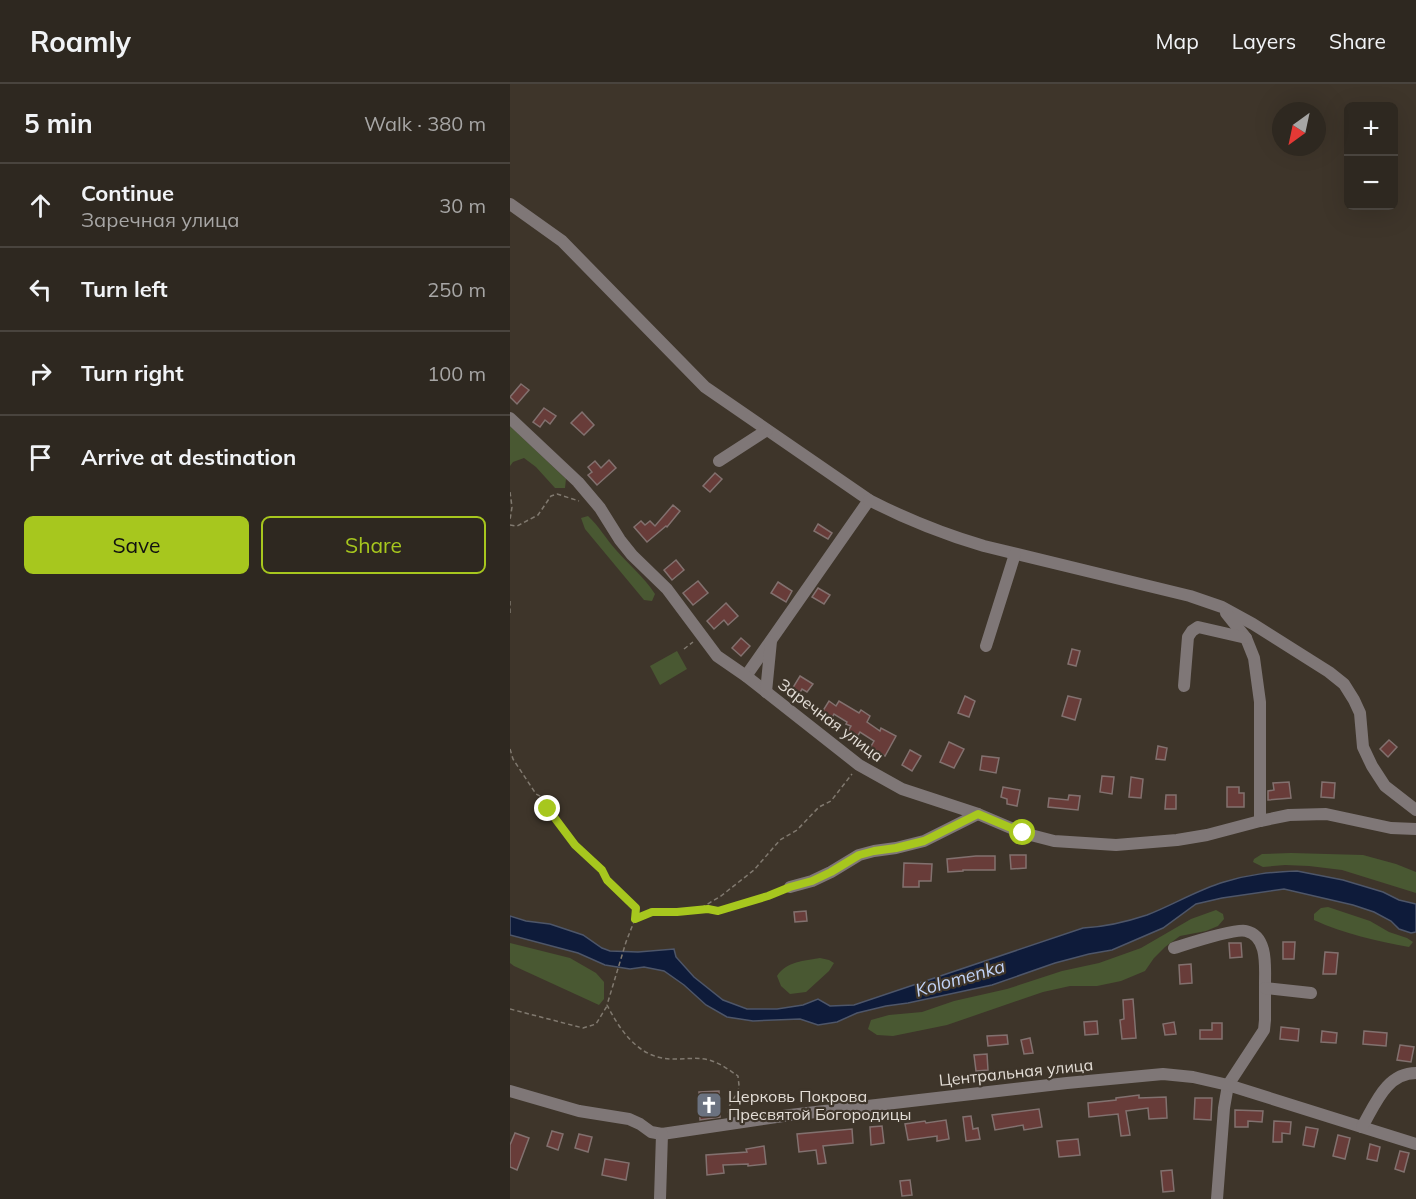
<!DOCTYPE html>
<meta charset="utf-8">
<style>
:root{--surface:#2e2820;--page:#3a342d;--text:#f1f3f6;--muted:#a7a6a5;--line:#49443e;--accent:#a7c71e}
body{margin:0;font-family:Mulish,sans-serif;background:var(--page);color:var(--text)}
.controls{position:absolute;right:18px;top:18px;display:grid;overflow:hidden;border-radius:9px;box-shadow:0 6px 24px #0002}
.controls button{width:54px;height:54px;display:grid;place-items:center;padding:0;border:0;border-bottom:2px solid var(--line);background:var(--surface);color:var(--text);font:30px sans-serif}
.compass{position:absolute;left:762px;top:18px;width:54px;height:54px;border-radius:50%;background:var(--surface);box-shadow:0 6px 24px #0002;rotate:213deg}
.stop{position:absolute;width:18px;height:18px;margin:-14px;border:4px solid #a7c71e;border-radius:50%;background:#fff}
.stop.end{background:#a7c71e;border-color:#fff;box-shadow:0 2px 6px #0008}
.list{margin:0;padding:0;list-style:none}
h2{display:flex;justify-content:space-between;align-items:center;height:78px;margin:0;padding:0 24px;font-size:26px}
h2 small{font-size:20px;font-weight:400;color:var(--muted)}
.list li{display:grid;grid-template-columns:39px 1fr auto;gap:18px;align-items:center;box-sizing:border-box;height:84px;padding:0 24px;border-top:2px solid var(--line)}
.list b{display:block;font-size:22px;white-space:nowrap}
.list p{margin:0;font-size:20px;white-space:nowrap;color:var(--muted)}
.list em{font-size:20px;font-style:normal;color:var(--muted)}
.actions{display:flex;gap:12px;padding:18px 24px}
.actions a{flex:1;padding:14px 0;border:2px solid var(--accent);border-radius:9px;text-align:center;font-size:21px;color:var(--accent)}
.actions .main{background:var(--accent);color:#111}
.icon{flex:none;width:33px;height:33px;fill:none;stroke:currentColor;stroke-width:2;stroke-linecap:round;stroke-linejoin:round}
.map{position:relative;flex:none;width:906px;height:1115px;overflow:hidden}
header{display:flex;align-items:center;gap:36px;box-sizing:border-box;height:84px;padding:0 30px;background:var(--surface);border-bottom:2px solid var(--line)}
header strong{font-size:28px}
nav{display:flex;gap:33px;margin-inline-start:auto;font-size:21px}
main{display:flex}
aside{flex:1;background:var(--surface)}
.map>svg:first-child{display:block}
.green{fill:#495832}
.water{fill:#0e1b3a;stroke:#4e5669;stroke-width:1.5}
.building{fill:#683c39;stroke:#82716f;stroke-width:1.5}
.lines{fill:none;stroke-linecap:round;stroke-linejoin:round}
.path{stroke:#80796f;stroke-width:1.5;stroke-dasharray:4.5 3;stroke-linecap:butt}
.minor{stroke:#7f7777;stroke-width:12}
.route{stroke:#a7c71e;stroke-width:8}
.labels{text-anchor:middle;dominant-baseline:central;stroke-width:4.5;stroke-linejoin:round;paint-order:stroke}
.street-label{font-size:16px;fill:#e4ded7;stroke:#3e352a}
.poi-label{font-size:16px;fill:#e4ded7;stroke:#3e352a;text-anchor:start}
.water-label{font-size:18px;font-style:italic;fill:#c2d4f9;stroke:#3e352a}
</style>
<header>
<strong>Roamly</strong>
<nav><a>Map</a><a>Layers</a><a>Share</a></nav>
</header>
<main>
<aside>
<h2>5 min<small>Walk · 380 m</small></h2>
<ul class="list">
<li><svg class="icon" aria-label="ahead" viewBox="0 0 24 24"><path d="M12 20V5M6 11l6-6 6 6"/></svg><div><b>Continue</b><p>Заречная улица</p></div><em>30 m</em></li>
<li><svg class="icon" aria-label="left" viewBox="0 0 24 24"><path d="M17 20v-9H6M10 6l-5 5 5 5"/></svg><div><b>Turn left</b></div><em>250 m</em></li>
<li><svg class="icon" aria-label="right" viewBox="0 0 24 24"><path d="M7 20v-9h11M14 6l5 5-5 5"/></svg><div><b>Turn right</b></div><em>100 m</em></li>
<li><svg class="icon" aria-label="arrive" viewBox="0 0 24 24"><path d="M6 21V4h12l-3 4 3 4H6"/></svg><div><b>Arrive at destination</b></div></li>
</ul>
<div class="actions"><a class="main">Save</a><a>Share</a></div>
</aside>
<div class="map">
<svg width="906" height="1115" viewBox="0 0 906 1115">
<rect width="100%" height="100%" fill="#3e352a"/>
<g class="green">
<polygon points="0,342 56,395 55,404 45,404 26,383 14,374 3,378 0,382"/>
<path d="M 78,432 C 89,442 96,455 106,466 C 119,481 134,493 145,510 L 142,517 L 134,516 L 75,445 L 71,434 Z"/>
<polygon points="167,567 177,585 150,601 140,582"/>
<polygon points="781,769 853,771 886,780 906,788 906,809 832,786 799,782 775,781 753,783 743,778 744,775 752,770"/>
<path d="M 818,823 L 860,837 L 879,848 L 897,854 L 903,858 L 899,863 C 867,857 834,850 804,836 L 804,830 L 811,824 Z"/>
<polygon points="706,826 713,830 714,835 708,842 696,847 670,852 655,863 644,874 635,887 611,897 587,902 560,902 533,908 437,941 383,952 367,951 358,945 361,936 379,931 412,928 444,917 497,905 552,887 589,879 631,864 681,835"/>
<polygon points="0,859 60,874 86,889 94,898 94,915 89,921 4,882 0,879"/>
<path d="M 310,874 L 319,876 L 324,879 L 319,887 L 296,908 L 280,910 L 271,902 L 267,892 C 277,877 294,877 310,874 Z"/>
</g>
<path class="water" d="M 787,787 L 833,796 L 873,808 L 889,816 L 906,820 L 906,848 L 901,849 L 889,845 L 881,837 L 864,828 L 843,821 L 774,805 L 712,814 L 686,820 L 653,844 L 602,866 L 579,870 L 545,879 L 482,901 L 398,919 L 376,922 L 347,929 L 327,938 L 308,941 L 290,935 L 243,937 L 217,933 L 196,921 L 174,901 L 154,887 L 134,883 L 120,885 L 95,881 L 68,869 L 0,851 L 0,832 L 16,837 L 40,840 L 73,851 L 92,864 L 100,867 L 128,868 L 164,865 L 166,873 L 184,893 L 213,916 L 237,925 L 267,925 L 293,921 L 308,915 L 320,922 L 344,921 L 573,844 C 595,843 616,838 637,831 C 663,821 687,806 714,798 C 740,790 761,788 787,787 Z"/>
<g class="building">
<polygon points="11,300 19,306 7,320 0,313"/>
<polygon points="34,324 46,332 40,340 35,336 30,343 23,338"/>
<polygon points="72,328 84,341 74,351 61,339"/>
<polygon points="99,376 106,384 87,401 78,391 82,388 78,383 85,377 91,384"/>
<polygon points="205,389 212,395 200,408 193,402"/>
<polygon points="163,421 170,427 157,443 156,442 137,458 124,443 131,437 135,441 140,437 145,442"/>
<polygon points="308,440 322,449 318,455 304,447"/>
<polygon points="166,476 174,486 162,496 154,486"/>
<polygon points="188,497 198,509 183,521 173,509"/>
<polygon points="268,498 282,507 276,518 261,509"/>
<polygon points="308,504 320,511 314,520 302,513"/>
<polygon points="216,519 228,532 218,541 214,536 204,545 197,537"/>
<polygon points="231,554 240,562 231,572 222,564"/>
<polygon points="562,565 570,567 566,582 558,580"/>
<polygon points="290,592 303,600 297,608 292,605 286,615 279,610"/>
<polygon points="455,612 465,617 459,633 448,629"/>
<polygon points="558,612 571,615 565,636 552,632"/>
<polygon points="319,617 326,622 329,617 349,629 351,626 360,632 357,638 370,647 371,644 386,652 375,672 360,664 364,657 350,648 347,653 338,647 341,642 336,640 337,638 324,630 319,639 309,633"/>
<polygon points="879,656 887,663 878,673 870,665"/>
<polygon points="439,658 454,665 444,684 430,678"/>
<polygon points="648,662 657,664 655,676 646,675"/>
<polygon points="400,666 411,672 402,687 392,681"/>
<polygon points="472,672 489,674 486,689 470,686"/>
<polygon points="592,692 604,693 602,710 590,708"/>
<polygon points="621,693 633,695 631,714 619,713"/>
<polygon points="779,698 781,714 758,716 758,707 764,706 763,699"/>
<polygon points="812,698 825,699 824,714 811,713"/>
<polygon points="493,703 510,706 507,722 497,720 497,715 491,713"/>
<polygon points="717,703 729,703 729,709 734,709 734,723 717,723"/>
<polygon points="559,711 570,712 568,726 538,723 539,714 558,716"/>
<polygon points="656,711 666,711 666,725 655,725"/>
<polygon points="500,771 516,771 516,784 501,785"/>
<polygon points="466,772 485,772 485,786 453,786 453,787 438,788 437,775"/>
<polygon points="394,779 422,780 421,797 409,797 409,803 393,803"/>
<polygon points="296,827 297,837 285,838 284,828"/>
<polygon points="773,858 785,858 784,875 773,875"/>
<polygon points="719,859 731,859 732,873 720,874"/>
<polygon points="815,868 828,869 826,890 813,890"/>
<polygon points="681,880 682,899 670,900 669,881"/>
<polygon points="623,915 626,954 612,955 610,936 614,935 613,916"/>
<polygon points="587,937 588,950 575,951 574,938"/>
<polygon points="664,938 666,950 655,951 653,940"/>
<polygon points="702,939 712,939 712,955 690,955 690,946 702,946"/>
<polygon points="771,943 789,945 788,957 770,955"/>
<polygon points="812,947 827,949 826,959 811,958"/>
<polygon points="854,947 877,949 876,962 853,960"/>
<polygon points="497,951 498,960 478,962 477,952"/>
<polygon points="520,954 523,969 514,970 511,956"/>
<polygon points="890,961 904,963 901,978 887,976"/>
<polygon points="477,970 478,986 466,987 464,971"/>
<polygon points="209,1007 210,1033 190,1036 189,1008"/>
<polygon points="629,1011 629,1014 656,1013 657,1034 639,1035 638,1024 616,1027 620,1051 611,1052 608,1030 579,1033 578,1019 606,1016 606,1014"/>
<polygon points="685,1014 702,1014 701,1036 684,1035"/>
<polygon points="529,1025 532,1043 514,1046 513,1041 485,1046 482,1031"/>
<polygon points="725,1026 753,1027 752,1038 738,1037 738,1043 725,1043"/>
<polygon points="461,1032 463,1045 468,1044 470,1055 456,1057 453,1033"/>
<polygon points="436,1036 439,1055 427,1057 427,1052 398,1056 395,1040 415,1037 416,1039"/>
<polygon points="764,1037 781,1038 780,1050 772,1049 772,1058 763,1058"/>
<polygon points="372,1042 374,1059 361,1061 360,1043"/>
<polygon points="796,1043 808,1045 804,1063 793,1061"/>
<polygon points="342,1045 343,1059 313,1062 316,1079 308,1080 306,1066 289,1068 287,1050"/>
<polygon points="42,1047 53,1050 48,1066 37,1062"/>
<polygon points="5,1049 19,1054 7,1086 0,1083 0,1061"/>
<polygon points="69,1050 82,1053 78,1068 65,1064"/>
<polygon points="828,1051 840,1054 835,1075 823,1072"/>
<polygon points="568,1055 570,1071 549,1073 547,1057"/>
<polygon points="860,1060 870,1063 867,1077 857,1075"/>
<polygon points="254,1062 256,1080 238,1082 238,1080 213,1081 214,1089 197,1091 196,1071 237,1068 236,1065"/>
<polygon points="890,1067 899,1069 894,1088 885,1085"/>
<polygon points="95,1075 119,1079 116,1096 92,1091"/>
<polygon points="662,1086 664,1107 653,1108 651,1087"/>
<polygon points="400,1096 402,1111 392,1112 390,1097"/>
</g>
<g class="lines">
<g class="path">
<polyline points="0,408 2,423 0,436"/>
<polyline points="0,441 7,442 28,431 41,412 47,410 69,417"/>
<polyline points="0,517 0,530"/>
<polyline points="174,565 183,558"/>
<path d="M 0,665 L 3,675 L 26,710 L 34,714 L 38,725 L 65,761 L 92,786 L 97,796 L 126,824 L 125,835 L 116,858 L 97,921 C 109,944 125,969 152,974 C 167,977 184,972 199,976 C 210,979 219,986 228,992 C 228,995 229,999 229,1002 C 228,1014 218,1016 218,1030"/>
<polyline points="187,827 198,825 208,827 257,812 269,807"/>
<polyline points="126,835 142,828 186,827 211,812 244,786 270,756 287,746 309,723 321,717 342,690"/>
<polyline points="0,925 73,944 86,940 97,922"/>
</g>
<g class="minor">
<polyline points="0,120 52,157 195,303 359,416 236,592"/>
<polyline points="0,334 68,398 90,424 110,456 122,471 157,505 207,572 236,592 349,681 392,705 468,730 513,749 544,757 606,761 667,756 697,751 750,737 779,731 816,730 881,744 906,745"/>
<polyline points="209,377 257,346"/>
<path d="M 359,416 C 396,435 433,450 474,462 L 680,512 L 712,523 L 743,540 L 819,588 L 834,600 L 844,616 L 850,629 L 853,663 L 862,682 L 875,702 L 906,726"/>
<polyline points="716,529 736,554 744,574 750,618 750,737"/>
<polyline points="476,562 505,470"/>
<polyline points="674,602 678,553 682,547 688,543 736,554"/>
<polyline points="256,608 261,557"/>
<polyline points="280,803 302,797 321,788 349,771 364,767 386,764 414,757 468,730"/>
<path d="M 664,864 C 677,860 725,844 736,847 C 758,852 755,882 755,899 C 755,911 755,924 755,936 L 754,946 L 718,1001 L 714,1024 L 707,1115"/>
<polyline points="755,904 801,909"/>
<polyline points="0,1007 69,1027 119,1035 130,1040 141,1048 152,1050 280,1031 557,999 653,990 683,993 718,1001 906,1060"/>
<path d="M 852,1043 C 865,1021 876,989 906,989"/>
<polyline points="150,1115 152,1050"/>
</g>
</g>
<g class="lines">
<polyline class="route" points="38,725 65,761 92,786 97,796 126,824 125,835 142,828 167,828 198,825 208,827 258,812 280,803 302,797 321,788 349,771 364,767 386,764 414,757 468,730 513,749"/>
</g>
<defs>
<g id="church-square" transform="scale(1.35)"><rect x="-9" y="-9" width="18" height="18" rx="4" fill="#6b7280" stroke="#3e352a"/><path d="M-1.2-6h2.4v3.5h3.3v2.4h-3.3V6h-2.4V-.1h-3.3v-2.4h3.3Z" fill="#fff"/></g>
</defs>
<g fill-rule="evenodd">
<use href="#church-square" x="199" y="1021"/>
</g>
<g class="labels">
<g class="street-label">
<text transform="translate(321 636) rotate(37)">Заречная улица</text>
<text transform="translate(506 988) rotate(-6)">Центральная улица</text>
</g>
<g class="poi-label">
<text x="218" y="1012">Церковь Покрова<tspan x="218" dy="18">Пресвятой Богородицы</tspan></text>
</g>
<g class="water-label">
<text transform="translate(450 894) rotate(-16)">Kolomenka</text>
</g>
</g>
</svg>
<div class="controls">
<button>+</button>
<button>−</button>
</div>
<svg class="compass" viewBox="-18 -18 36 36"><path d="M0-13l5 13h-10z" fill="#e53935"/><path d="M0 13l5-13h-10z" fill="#a7a6a5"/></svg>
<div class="stop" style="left:513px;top:749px"></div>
<div class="stop end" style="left:38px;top:725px"></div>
</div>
</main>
